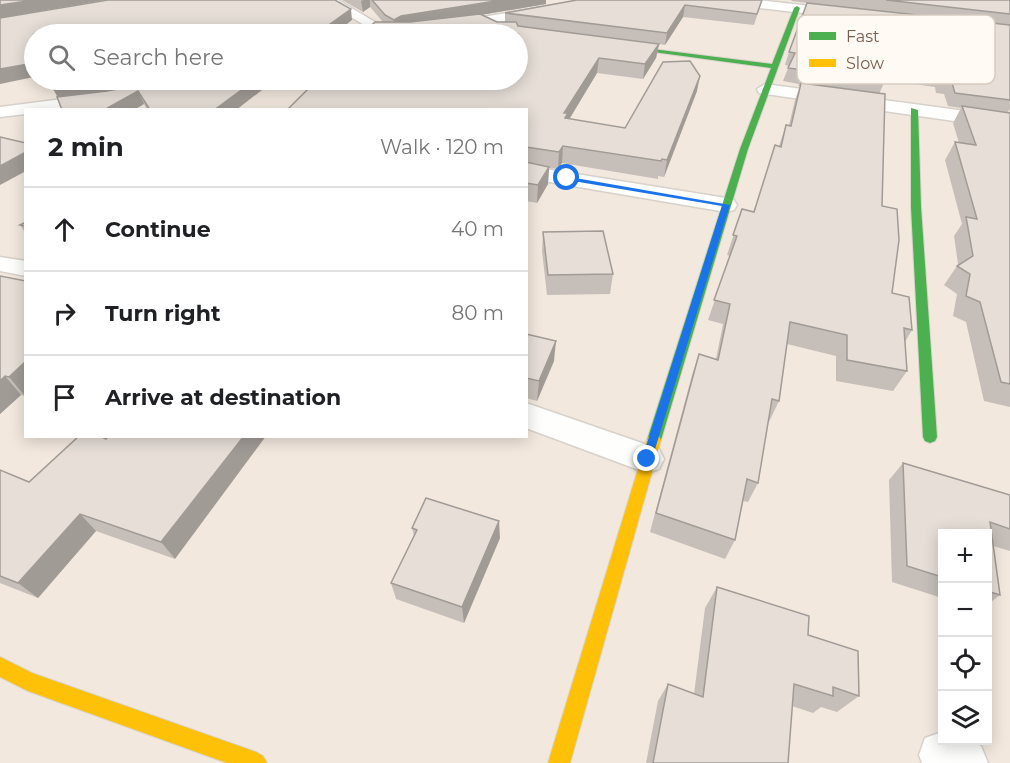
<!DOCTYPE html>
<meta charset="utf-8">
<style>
:root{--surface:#fff;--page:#f6f6f6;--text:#202124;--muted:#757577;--line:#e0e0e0}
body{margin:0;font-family:Montserrat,sans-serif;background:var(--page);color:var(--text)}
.controls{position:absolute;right:18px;bottom:18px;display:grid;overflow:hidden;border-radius:0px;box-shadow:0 3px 15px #0003}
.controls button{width:54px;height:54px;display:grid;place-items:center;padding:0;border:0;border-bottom:2px solid var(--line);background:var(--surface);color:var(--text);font:30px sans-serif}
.stop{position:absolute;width:18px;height:18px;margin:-14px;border:4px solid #1a73e8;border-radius:50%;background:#fff}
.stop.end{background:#1a73e8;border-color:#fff;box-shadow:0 2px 6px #0008}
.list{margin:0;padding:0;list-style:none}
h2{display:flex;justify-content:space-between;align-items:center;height:78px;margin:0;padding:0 24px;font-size:26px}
h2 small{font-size:20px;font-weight:400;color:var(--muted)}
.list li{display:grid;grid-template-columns:39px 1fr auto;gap:18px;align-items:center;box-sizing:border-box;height:84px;padding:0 24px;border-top:2px solid var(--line)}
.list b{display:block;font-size:22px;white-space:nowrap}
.list em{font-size:20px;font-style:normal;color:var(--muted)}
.icon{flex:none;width:33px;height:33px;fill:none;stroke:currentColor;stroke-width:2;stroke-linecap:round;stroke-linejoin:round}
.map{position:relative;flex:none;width:1010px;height:763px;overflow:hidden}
.search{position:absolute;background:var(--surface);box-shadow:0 3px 15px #0003;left:24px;top:24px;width:504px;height:66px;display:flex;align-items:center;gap:15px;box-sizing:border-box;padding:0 21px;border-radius:33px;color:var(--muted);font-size:22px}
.panel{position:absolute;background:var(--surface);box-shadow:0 3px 15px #0003;left:24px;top:108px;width:504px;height:330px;border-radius:0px}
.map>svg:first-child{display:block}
.residential{fill:#f2e8de;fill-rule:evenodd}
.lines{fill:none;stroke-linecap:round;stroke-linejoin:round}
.street-casing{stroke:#d7d1cb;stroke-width:3}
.fast-casing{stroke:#d9d2cb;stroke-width:2}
.slow-casing{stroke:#d9d2cb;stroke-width:2}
.street{fill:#fefefd;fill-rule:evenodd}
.fast{fill:#4caf50;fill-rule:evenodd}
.slow{fill:#ffc107;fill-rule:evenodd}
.wall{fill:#c6bfb9}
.shaded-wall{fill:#a19b96}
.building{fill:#e6ded7;stroke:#a19b96;stroke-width:1.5}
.route{fill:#1a73e8}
.key{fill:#fffaf3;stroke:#d7cbc1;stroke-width:1.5}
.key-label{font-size:16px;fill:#7a5c4d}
</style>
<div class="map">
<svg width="1010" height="763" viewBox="0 0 1010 763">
<rect width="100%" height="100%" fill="#f9f5f0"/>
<path class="residential" d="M 0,0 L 1010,0 L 1010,763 L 0,763 ZM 34,34 L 518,34 L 518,80 L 34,80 ZM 26,110 L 526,110 L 526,436 L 26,436 ZM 942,534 L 988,534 L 988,740 L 942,740 Z"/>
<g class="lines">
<g class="street-casing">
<g id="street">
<polygon points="323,0 338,0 395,34 379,34"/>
<polygon points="718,0 758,0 846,10 853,14 846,18 724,4"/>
<polygon points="543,7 548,8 548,14 426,34 396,34 403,30"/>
<polygon points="765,84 1010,117 1010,129 759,93 757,89"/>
<polygon points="102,94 111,99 108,103 61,110 26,110 26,114 0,117 0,107"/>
<polygon points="526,166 726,198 734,200 737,205 734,210 726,212 526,178"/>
<polygon points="0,257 26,261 26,276 0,271"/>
<polygon points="526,403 659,449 664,459 659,469 647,473 526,428"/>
<polygon points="942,732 942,740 967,740 981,746 988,763 922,763 919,755 925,738"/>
</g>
</g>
<g class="fast-casing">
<g id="fast">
<polygon points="797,6 800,8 748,149 661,440 659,444 654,446 649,444 647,440 740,149 771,68 609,46 612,44 772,64 794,8"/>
<polygon points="911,108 918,110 921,207 937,437 935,441 930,443 925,441 923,437 911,207"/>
</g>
</g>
<g class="slow-casing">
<g id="slow">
<polygon points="654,434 659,436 661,440 570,763 548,763 647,440 649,436"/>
<polygon points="0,657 32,673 256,752 263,756 267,763 227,763 28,691 0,677"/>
</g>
</g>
<use href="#street" class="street"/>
<use href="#fast" class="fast"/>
<use href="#slow" class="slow"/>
</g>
<g class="wall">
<polygon points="342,0 546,0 546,4 481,15 497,22 505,22 505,13 576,0 562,0 762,0 754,25 683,17 665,45 659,44 656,58 643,79 597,73 569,119 625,128 697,91 664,177 658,176 658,179 562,163 558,169 549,168 548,184 537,203 526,201 526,110 383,22 370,7 363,12"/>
<polygon points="792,0 1010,0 1010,109 1008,112 1010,113 1010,407 984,401 966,322 953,316 957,294 944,285 957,266 958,264 954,236 962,224 945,160 955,142 959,143 953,123 961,108 948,106 944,94 936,93 935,87 884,80 884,83 879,94 882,206 892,293 912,330 905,342 907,371 893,391 836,381 836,356 787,344 779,401 769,422 768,421 758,483 748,502 743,501 735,540 725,559 650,532 692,375 699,354 716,359 723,324 708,320 730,256 727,255 742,209 753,212 779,146 786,125 789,125 795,100 800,86 798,86 799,84 783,81 789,66 785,65 789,52 852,8 791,1"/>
<polygon points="164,80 236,110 147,110 144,104 62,110"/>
<polygon points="26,222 26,234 20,225"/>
<polygon points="543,232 613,274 610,294 547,295 542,251"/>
<polygon points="0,276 26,281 26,395 25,396 21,395 0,414"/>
<polygon points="526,334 554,361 537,401 526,398"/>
<polygon points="79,436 175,559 96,531 38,598 0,583 0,470 29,482"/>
<polygon points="903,463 1010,495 1010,551 993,546 1000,595 987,605 987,534 942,534 942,598 892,582 889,480"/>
<polygon points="412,528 500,538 464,623 396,599 391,583 414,536"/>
<polygon points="717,587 808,635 859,696 837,712 821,707 813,713 792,706 788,763 646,763 658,701 668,684 694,694 705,608"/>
</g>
<g class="shaded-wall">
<polygon points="34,0 105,0 0,18 0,5"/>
<polygon points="363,0 370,0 370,7 363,12 361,1"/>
<polygon points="502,0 546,0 546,4 403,28 396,32 394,20 401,16"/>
<polygon points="685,5 683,17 665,45 667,33"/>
<polygon points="351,9 352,20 334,34 316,34"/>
<polygon points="659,44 656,58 643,79 645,64"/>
<polygon points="599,58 597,73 567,123 564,113"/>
<polygon points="34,63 34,77 0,84 0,69"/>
<polygon points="700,76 697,91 664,177 667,160"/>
<polygon points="94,80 162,80 99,93 58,98 51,85"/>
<polygon points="255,80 275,80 236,110 214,110"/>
<polygon points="138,91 144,104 134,110 104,110"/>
<polygon points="563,146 562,163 558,169 559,152"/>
<polygon points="26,152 26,171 0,185 0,166"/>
<polygon points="549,167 548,184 537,203 538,185"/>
<polygon points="556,341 554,361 537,401 539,381"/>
<polygon points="26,361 26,395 25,396 9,377"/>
<polygon points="5,376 21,395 0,414 0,381"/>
<polygon points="244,436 266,436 175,559 161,542"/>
<polygon points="80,514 96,531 38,598 18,583"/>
<polygon points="499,521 500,538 464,623 462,607"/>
</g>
<g class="building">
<polygon points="0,0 34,0 0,5"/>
<polygon points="108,0 335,0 351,9 316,34 34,34 34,63 0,69 0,18"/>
<polygon points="372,0 502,0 401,16 394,20 385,15"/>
<polygon points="577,0 762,0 757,14 685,5 667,33 505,13"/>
<polygon points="886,0 1010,0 1010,14"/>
<polygon points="807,3 1010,25 1010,100 955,93 951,80 943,79 941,73 884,66 884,83 803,73 803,70 788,68 795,53 789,52"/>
<polygon points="480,14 497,22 516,22 518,26 659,44 645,64 599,58 564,113 568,113 565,118 625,128 663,62 690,61 700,76 667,160 662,159 661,161 563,146 559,152 526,147 526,110 287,110 317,80 518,80 518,34 362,34 375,22 410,22"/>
<polygon points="49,80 94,80 51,85"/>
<polygon points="164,80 255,80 214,110 150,110 138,91 104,110 62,110 57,97 107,91"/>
<polygon points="801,83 885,94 882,206 897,209 899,240 892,293 909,297 912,330 904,328 907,371 847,360 847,335 790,322 779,401 772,399 758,483 747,479 735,540 656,513 699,354 718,360 730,304 714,300 737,236 733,235 742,209 754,212 775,145 781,147 786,125 791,126"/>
<polygon points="962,106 1010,113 1010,384 1001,382 980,302 966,296 970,274 957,266 973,256 966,217 977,219 955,142 976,145"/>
<polygon points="0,137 26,143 26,152 0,166"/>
<polygon points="526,162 549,167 538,185 526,183"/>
<polygon points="26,222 26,226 20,225"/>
<polygon points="603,231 613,274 548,275 543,232"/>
<polygon points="0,276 26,281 26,361 9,377 5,376 0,381"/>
<polygon points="526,334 556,341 539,381 526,378"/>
<polygon points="79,436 100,436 106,439 108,436 244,436 161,542 80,514 18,583 0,576 0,470 29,482"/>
<polygon points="903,463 1010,495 1010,529 990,522 1000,595 987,591 987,534 942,534 942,577 907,566"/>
<polygon points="426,498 499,521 462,607 391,583 417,530 412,528"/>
<polygon points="717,587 809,616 808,635 858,651 859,696 833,687 833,696 794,684 788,763 653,763 668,684 703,697"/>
</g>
<polygon class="route" points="564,176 730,205 652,459 647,463 642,459 722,206 567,180"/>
<rect x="797" y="15" width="198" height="69" rx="9" class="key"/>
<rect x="809" y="32" width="27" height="8" fill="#4caf50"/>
<rect x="809" y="59" width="27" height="8" fill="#ffc107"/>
<g class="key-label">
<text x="846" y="42">Fast</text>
<text x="846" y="69">Slow</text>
</g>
</svg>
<div class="controls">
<button>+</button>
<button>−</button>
<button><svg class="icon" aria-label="locate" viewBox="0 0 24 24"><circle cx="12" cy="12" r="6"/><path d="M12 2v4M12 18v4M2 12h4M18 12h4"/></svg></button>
<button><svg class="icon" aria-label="layers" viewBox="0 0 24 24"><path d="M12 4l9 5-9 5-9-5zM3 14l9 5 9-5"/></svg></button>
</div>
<div class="stop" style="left:567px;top:178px"></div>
<div class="stop end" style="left:647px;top:459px"></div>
<div class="search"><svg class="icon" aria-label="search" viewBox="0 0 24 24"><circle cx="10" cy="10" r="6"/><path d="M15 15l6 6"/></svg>Search here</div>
<section class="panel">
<h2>2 min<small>Walk · 120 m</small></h2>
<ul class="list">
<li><svg class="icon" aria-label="ahead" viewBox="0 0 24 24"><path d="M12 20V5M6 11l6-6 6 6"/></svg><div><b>Continue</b></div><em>40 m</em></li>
<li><svg class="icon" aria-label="right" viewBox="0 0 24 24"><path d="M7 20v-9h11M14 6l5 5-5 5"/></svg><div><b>Turn right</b></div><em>80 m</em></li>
<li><svg class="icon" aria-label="arrive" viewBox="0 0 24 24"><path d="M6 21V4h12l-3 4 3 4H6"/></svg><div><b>Arrive at destination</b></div></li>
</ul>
</section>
</div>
